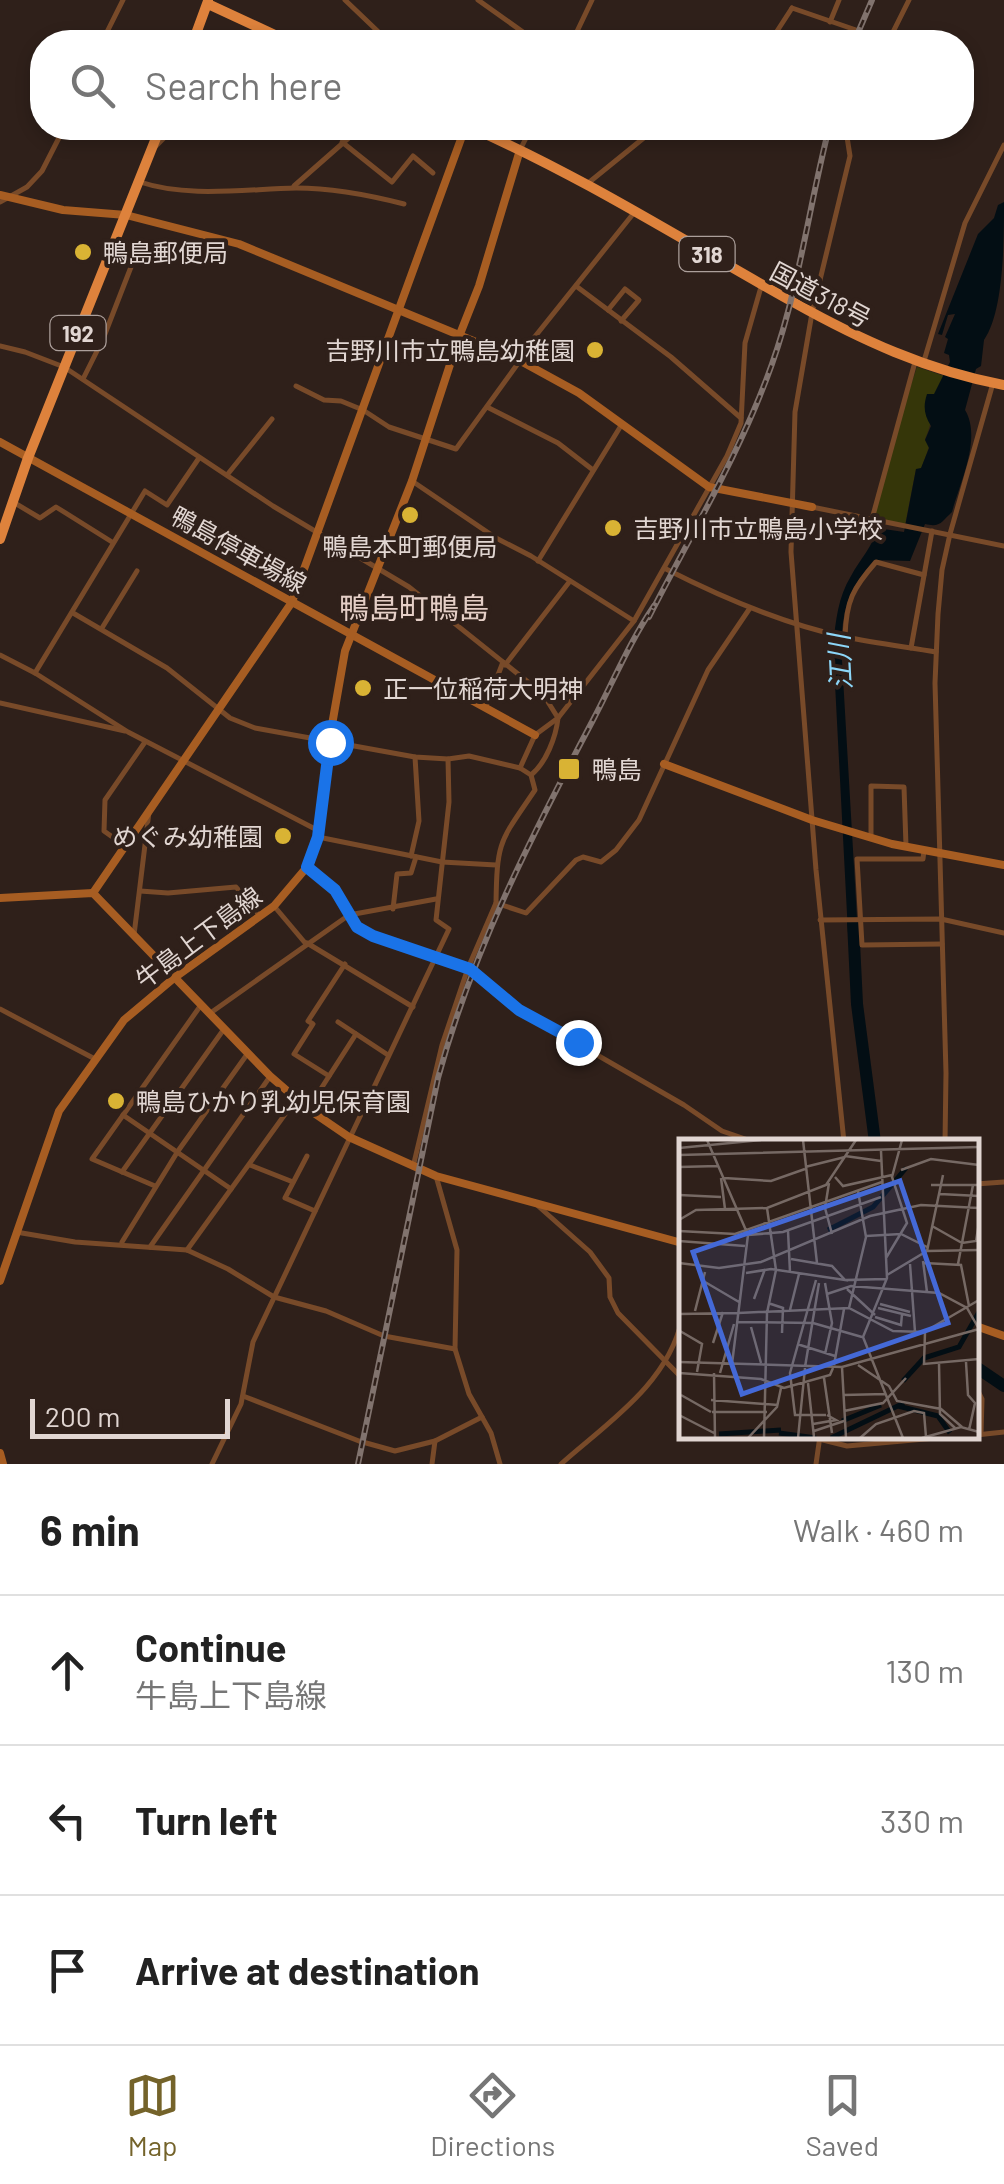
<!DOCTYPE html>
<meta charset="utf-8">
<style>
:root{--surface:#fff;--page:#f2f2f2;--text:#222;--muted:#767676;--line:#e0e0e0;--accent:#74632a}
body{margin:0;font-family:Barlow,"Noto Sans JP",sans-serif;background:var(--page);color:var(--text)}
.scale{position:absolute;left:30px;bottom:25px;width:200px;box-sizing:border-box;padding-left:10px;border:5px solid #e1d6d2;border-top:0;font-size:28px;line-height:35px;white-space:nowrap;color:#e1d6d2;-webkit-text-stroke:8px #2f201a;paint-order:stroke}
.stop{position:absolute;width:30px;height:30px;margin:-22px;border:8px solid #1a73e8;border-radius:50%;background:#fff}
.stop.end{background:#1a73e8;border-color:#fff;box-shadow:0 2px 10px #0008}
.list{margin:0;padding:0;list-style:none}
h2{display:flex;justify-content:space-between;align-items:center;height:130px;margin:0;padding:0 40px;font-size:42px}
h2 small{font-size:32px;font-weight:400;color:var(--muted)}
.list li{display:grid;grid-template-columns:65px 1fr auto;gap:30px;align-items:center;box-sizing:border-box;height:150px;padding:0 40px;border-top:2px solid var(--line)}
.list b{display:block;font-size:38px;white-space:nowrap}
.list p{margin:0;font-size:32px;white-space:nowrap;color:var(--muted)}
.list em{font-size:32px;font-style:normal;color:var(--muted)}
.icon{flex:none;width:55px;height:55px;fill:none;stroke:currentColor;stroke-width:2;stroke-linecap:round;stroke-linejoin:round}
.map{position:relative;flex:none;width:1004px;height:1464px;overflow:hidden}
.search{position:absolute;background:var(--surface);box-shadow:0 5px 15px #0003;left:30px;right:30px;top:30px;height:110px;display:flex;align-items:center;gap:25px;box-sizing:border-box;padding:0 35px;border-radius:40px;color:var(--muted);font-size:38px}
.sheet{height:580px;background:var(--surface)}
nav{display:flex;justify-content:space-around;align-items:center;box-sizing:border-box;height:140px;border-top:2px solid var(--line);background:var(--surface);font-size:28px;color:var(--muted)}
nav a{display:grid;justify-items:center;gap:5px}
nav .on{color:var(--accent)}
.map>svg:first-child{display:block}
.green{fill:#353609}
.water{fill:#030e14}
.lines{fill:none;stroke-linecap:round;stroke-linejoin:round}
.river{stroke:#030e14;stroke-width:12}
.street{stroke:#784a29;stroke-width:5}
.secondary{stroke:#a75d22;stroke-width:8}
.highway{stroke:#de823c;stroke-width:10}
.rail-casing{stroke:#81736e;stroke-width:6}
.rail{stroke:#2f201a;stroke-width:2.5;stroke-dasharray:8;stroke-linecap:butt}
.route{stroke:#1a73e8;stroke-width:12}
.poi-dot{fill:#d9b334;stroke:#2f201a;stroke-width:4}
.labels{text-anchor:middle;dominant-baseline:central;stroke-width:8;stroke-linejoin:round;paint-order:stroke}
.shield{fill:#2f201a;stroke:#ac9f9b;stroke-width:2.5}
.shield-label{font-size:22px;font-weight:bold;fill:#e1d6d2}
.poi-label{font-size:25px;fill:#e1d6d2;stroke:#2f201a;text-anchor:start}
.street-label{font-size:25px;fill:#e1d6d2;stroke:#2f201a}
.water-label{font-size:28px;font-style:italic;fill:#8dd7f9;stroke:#2f201a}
.quarter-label{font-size:30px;fill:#e5cfc7;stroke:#2f201a}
.inset-river{fill:none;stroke:#030e14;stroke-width:5}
.inset-road{fill:none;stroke:#766964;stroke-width:2.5}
.view{fill:#4469d7;fill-opacity:0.15;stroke:#4469d7;stroke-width:5}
.inset-edge{fill:none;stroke:#e1d6d2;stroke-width:5}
</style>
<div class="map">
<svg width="1004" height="1464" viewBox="0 0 1004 1464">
<rect width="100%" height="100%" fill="#2f201a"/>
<path class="green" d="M 917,367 L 944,376 C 932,397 935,418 925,439 L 929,447 L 921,469 L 916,469 L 905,525 L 872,519 L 887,457 Z"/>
<path class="water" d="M 1004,202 C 1004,241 1004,311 984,340 L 981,366 L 976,369 L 965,410 C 982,438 960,482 952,512 C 942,521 941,528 925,524 L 910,561 L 874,560 C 849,590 844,603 841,643 L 858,936 L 848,933 L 833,645 C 836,620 838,597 851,576 C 860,559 873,547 877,528 L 904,532 L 916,469 L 921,468 L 929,448 L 925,440 L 931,426 C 924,415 923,406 927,394 L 934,394 L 950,362 L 949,355 L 944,353 L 948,339 L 945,337 L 955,314 L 948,315 L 942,335 L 938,334 L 978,234 L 994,218 L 998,205 Z"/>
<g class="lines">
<g class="river">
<polyline points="853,922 857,1004 875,1142"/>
<polyline points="976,1367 1004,1386"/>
</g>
<g class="street">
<polyline points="345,0 389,42"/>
<polyline points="478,0 537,42"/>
<polyline points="792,8 856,30"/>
<polyline points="830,22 839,0"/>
<polyline points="861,32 888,42"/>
<polyline points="102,42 123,0"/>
<polyline points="572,42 592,0"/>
<polyline points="770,42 792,8"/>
<polyline points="888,42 909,0"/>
<polyline points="342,142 392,182 413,156 433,173"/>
<polyline points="155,147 174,128"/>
<polyline points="520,150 531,128"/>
<path d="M 140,182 C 188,198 245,189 296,188 C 332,188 369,195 404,204"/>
<polyline points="587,184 656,128"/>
<polyline points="294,186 360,128"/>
<polyline points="0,202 27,187 42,171 64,128"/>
<polyline points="576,286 671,357 741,418"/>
<polyline points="608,310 625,289 639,300 621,321"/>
<path d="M 0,346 L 25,352 L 64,367 L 273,506 L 409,587 L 543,694 L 558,718 C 556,737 546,763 531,775"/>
<polyline points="517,359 633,214"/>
<polyline points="924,361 965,223 1004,145"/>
<polyline points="83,379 103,339 131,267"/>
<polyline points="296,386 324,400 341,401 363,410 389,427 456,449 519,362"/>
<polyline points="487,407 558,443 593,470"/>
<polyline points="227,475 272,419"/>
<polyline points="412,481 496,538 531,556 634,621"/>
<polyline points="13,502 40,518 56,507 112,542"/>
<polyline points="812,507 1004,546"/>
<polyline points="872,519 915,362"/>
<polyline points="538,561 622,424"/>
<path d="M 666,569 C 721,597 784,624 845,637 C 875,643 906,647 936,652"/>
<path d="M 750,608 L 708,670 L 639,820 L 616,850 L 601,862 L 583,857 L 576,860 L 526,913 L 496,903 C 497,839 500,842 535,790 L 531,775 L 520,768 L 535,735 L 558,718 L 634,621 L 727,456 L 741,423 L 745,343 L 761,287"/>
<polyline points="73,613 167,668 230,718 255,728 415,757 448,759 469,756 520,768"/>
<polyline points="102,628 137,571"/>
<path d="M 845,637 C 846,601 853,588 876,562 L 924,575"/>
<polyline points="911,648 932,531"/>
<polyline points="0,655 35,673 128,732 319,831"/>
<polyline points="505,665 570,581"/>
<polyline points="35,673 145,491 167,505 199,458"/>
<polyline points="0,703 125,731"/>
<polyline points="486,706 503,662"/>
<polyline points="318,837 442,862 496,865"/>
<polyline points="871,838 871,786 904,787 906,846"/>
<polyline points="125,846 104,831 105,800 145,742"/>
<polyline points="924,850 923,859 857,859 862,945 942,944"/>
<polyline points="411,856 419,821 415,757"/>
<polyline points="307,867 335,890 357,927 373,937 470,969 519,1010 684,1105 722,1131 754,1142"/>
<polyline points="140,891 168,893 236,887 260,916"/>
<polyline points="274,906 306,944"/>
<polyline points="393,909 397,874 411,873 416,857"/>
<polyline points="820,920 941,919 1004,933"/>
<polyline points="134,935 149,812"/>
<polyline points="307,943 413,1007"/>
<polyline points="0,1009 95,1059"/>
<polyline points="209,1014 349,915 436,899"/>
<polyline points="338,1022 388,1055"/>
<polyline points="329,1076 294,1054 313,1024 308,1021 345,964"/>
<polyline points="308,1109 356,1034"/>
<polyline points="123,1115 231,1189"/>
<polyline points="844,1142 816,870 791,552 795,412 812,313 850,156 847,137 849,128"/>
<polyline points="945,1142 946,1073 935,683 938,614 942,570 950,534 993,383"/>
<polyline points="307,1156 285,1198 315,1211"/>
<polyline points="250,1165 293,1182"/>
<polyline points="413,1167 442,1045 468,968 496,903"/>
<polyline points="122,1172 224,1029"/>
<polyline points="436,1176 457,1250 455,1349 469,1394 491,1433 500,1464"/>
<polyline points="976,1184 1004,1182"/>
<polyline points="155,1186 92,1159 201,1005"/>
<polyline points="537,1205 590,1252 609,1278 610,1297 618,1313 682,1378"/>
<polyline points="16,1232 75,1242 187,1250 228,1269 274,1297 326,1311 384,1336 455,1349"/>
<polyline points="122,1242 178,1151 248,1053"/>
<polyline points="150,1247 269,1078"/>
<polyline points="187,1250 296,1099"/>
<polyline points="976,1387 982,1399 981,1434"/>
<polyline points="243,1396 359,1441 395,1451 435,1441 482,1417"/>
<polyline points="976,1435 1004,1432"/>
<polyline points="807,1436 847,1446 958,1436"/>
<polyline points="212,1464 241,1404 253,1342 449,929 436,920 449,802 448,759"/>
<polyline points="432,1464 435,1441"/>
<path d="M 561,1464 C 607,1423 668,1384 682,1319"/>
<polyline points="816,1464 820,1436"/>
</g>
<g class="secondary">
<polyline points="0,195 63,210 126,215 239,244 517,359 579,393 709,487 812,507"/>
<polyline points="0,442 535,735"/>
<polyline points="664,764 812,820 892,844 1004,865"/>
<polyline points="93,893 292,602 465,128"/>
<polyline points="0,898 93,893 270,1076 308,1109 349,1137 436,1176 682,1243"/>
<polyline points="0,1281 59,1111 124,1020 174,978 274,906 307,867 318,837 329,742 345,651 412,481 460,334 479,286 520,150"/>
<polyline points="976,1326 1004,1336"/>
<polyline points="0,1453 3,1464"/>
</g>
<g class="highway">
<polyline points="208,4 290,42"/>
<polyline points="193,42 208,1"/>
<path d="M 472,128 C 584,177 687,243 793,302 C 859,339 928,371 1004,385"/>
<polyline points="0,539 28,458 160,128"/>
</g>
<g class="rail-casing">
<g id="rail">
<polyline points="854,42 872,0"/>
<path d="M 649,617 C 691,534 741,452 772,364 C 799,288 809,206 829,128"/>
<path d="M 358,1464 L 438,1078 C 472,952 532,835 593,720 C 613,682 630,641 654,606"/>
</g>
</g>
<use href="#rail" class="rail"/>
</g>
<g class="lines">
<polyline class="route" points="330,742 318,837 307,867 335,890 357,927 373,936 470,969 519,1010 578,1042"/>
</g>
<g class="poi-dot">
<circle cx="83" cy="252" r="10"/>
<circle cx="595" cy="350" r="10"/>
<circle cx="410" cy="515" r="10"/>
<circle cx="613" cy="528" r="10"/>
<circle cx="363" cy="688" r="10"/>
<rect x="557" y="757" width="24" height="24" rx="5"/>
<circle cx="283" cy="836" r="10"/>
<circle cx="116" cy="1101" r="10"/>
</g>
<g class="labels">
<g class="shield">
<rect x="679.5" y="237" width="55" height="34" rx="8"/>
<rect x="50.5" y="316" width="55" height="34" rx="8"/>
</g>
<g class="shield-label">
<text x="707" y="254">318</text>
<text x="78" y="333">192</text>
</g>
<g class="poi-label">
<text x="103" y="252">鴨島郵便局</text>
<text x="575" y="350" text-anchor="end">吉野川市立鴨島幼稚園</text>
<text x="633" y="528">吉野川市立鴨島小学校</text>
<text x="410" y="546" text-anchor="middle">鴨島本町郵便局</text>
<text x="383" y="688">正一位稲荷大明神</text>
<text x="592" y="769">鴨島</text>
<text x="263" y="836" text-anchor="end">めぐみ幼稚園</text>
<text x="136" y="1101">鴨島ひかり乳幼児保育園</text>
</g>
<g class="street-label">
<text transform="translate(821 294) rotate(28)">国道318号</text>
<text transform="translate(239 549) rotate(29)">鴨島停車場線</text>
<text transform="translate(198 937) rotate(-37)">牛島上下島線</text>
</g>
<g class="water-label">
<text transform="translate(839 662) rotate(-93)">江川</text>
</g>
<g class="quarter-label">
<text x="414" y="607">鴨島町鴨島</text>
</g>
</g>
<g transform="translate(679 1139)">
<rect width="300" height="300" fill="#2f201a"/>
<path class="inset-river" d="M 149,91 L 194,68 L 227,29M 224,242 L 245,219 L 280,208 L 300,173M 219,267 L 259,277 L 271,294M 163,282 L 202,266M 100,294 L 137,299M 40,295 L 102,291M 152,299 L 225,264"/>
<path class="inset-road" d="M 28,1 L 69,96 L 53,225M 124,1 L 138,124M 0,9 L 82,1M 202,12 L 208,139 L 184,198 L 224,299M 0,16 L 300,8M 166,17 L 202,22M 0,28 L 39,27M 126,28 L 166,18M 222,31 L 252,20 L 300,26M 156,38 L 164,47 L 213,36M 42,39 L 46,70M 45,39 L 92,42 L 126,30M 150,44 L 146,69 L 153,95M 252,46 L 300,46M 261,55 L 300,57M 0,56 L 42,58M 0,81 L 17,71 L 88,69 L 147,46 L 177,1M 253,87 L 283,104 L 297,102 L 300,84M 0,92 L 56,95 L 203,43M 109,92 L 111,133M 69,96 L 104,93 L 202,58M 187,97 L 222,95 L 248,108M 0,102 L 66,107M 248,112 L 264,36M 207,119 L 228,84 L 213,38 L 223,1M 244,122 L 248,153M 0,124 L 40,129 L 82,123 L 191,77 L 242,66 L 300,69M 245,124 L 282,126 L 290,167M 231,125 L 236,193M 279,125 L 294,46M 67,134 L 92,130 L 166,141 L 153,127 L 112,120M 208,136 L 248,112 L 300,111M 137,141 L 111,234 L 116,276 L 147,276M 166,141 L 207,140M 26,143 L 60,163M 168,150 L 196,176M 148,155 L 172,147 L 260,154 L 288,169 L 300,190M 75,160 L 86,130M 89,164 L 104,169 L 103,194M 201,165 L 231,173M 170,169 L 187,98 L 179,52M 199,169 L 232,177M 111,171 L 120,135M 16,172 L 26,133M 59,174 L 170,169 L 214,192 L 245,193 L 300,161M 0,175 L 59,174M 196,178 L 222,186 L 223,175M 58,183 L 134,184 L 183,198M 72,188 L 82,224M 1,192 L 23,205 L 18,233M 246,193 L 245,225 L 300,220M 34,204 L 44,173M 118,205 L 156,217M 146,215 L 153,184 L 146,144M 0,223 L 163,228 L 300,190M 287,223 L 289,256 L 296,264 L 290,291M 260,224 L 261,275 L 276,289M 155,226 L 165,170M 179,226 L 210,247 L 218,262 L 262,270 L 283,288M 126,228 L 140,144M 163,228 L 167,299M 0,234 L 82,240 L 105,249 L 151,236 L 154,229M 35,234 L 36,299M 41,234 L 55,185M 145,239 L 153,294M 129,244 L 135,298M 2,256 L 32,273M 164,256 L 207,255M 32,261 L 99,266M 165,272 L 204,264 L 227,239M 33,273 L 88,273M 0,276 L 35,294M 134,285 L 157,281 L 148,276M 135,292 L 165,282M 69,299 L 98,268 L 102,249M 85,299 L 88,174 L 97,131 L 88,69M 119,299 L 126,229M 181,299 L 197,285 L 235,272 L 245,274 L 247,298M 243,299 L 282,288 L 300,293"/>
<path class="view" d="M 221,42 L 269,184 L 63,255 L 14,113 Z"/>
<rect width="300" height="300" class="inset-edge"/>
</g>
</svg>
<div class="scale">200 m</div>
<div class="stop" style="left:330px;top:742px"></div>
<div class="stop end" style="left:578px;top:1042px"></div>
<div class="search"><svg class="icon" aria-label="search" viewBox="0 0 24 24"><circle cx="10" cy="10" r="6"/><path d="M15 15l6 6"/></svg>Search here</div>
</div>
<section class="sheet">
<h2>6 min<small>Walk · 460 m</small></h2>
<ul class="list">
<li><svg class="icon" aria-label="ahead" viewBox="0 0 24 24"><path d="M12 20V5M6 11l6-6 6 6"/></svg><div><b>Continue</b><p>牛島上下島線</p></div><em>130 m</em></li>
<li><svg class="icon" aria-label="left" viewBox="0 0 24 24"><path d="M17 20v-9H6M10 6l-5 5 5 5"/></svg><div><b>Turn left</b></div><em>330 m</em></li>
<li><svg class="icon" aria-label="arrive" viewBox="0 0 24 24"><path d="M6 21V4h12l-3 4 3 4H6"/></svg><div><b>Arrive at destination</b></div></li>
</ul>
</section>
<nav>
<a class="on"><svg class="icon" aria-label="map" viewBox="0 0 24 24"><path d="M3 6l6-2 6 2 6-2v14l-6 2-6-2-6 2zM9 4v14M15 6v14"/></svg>Map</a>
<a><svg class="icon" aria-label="directions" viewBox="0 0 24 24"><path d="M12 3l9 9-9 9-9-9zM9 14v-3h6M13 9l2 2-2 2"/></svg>Directions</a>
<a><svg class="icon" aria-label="saved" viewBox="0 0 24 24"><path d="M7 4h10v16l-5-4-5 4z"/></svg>Saved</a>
</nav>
